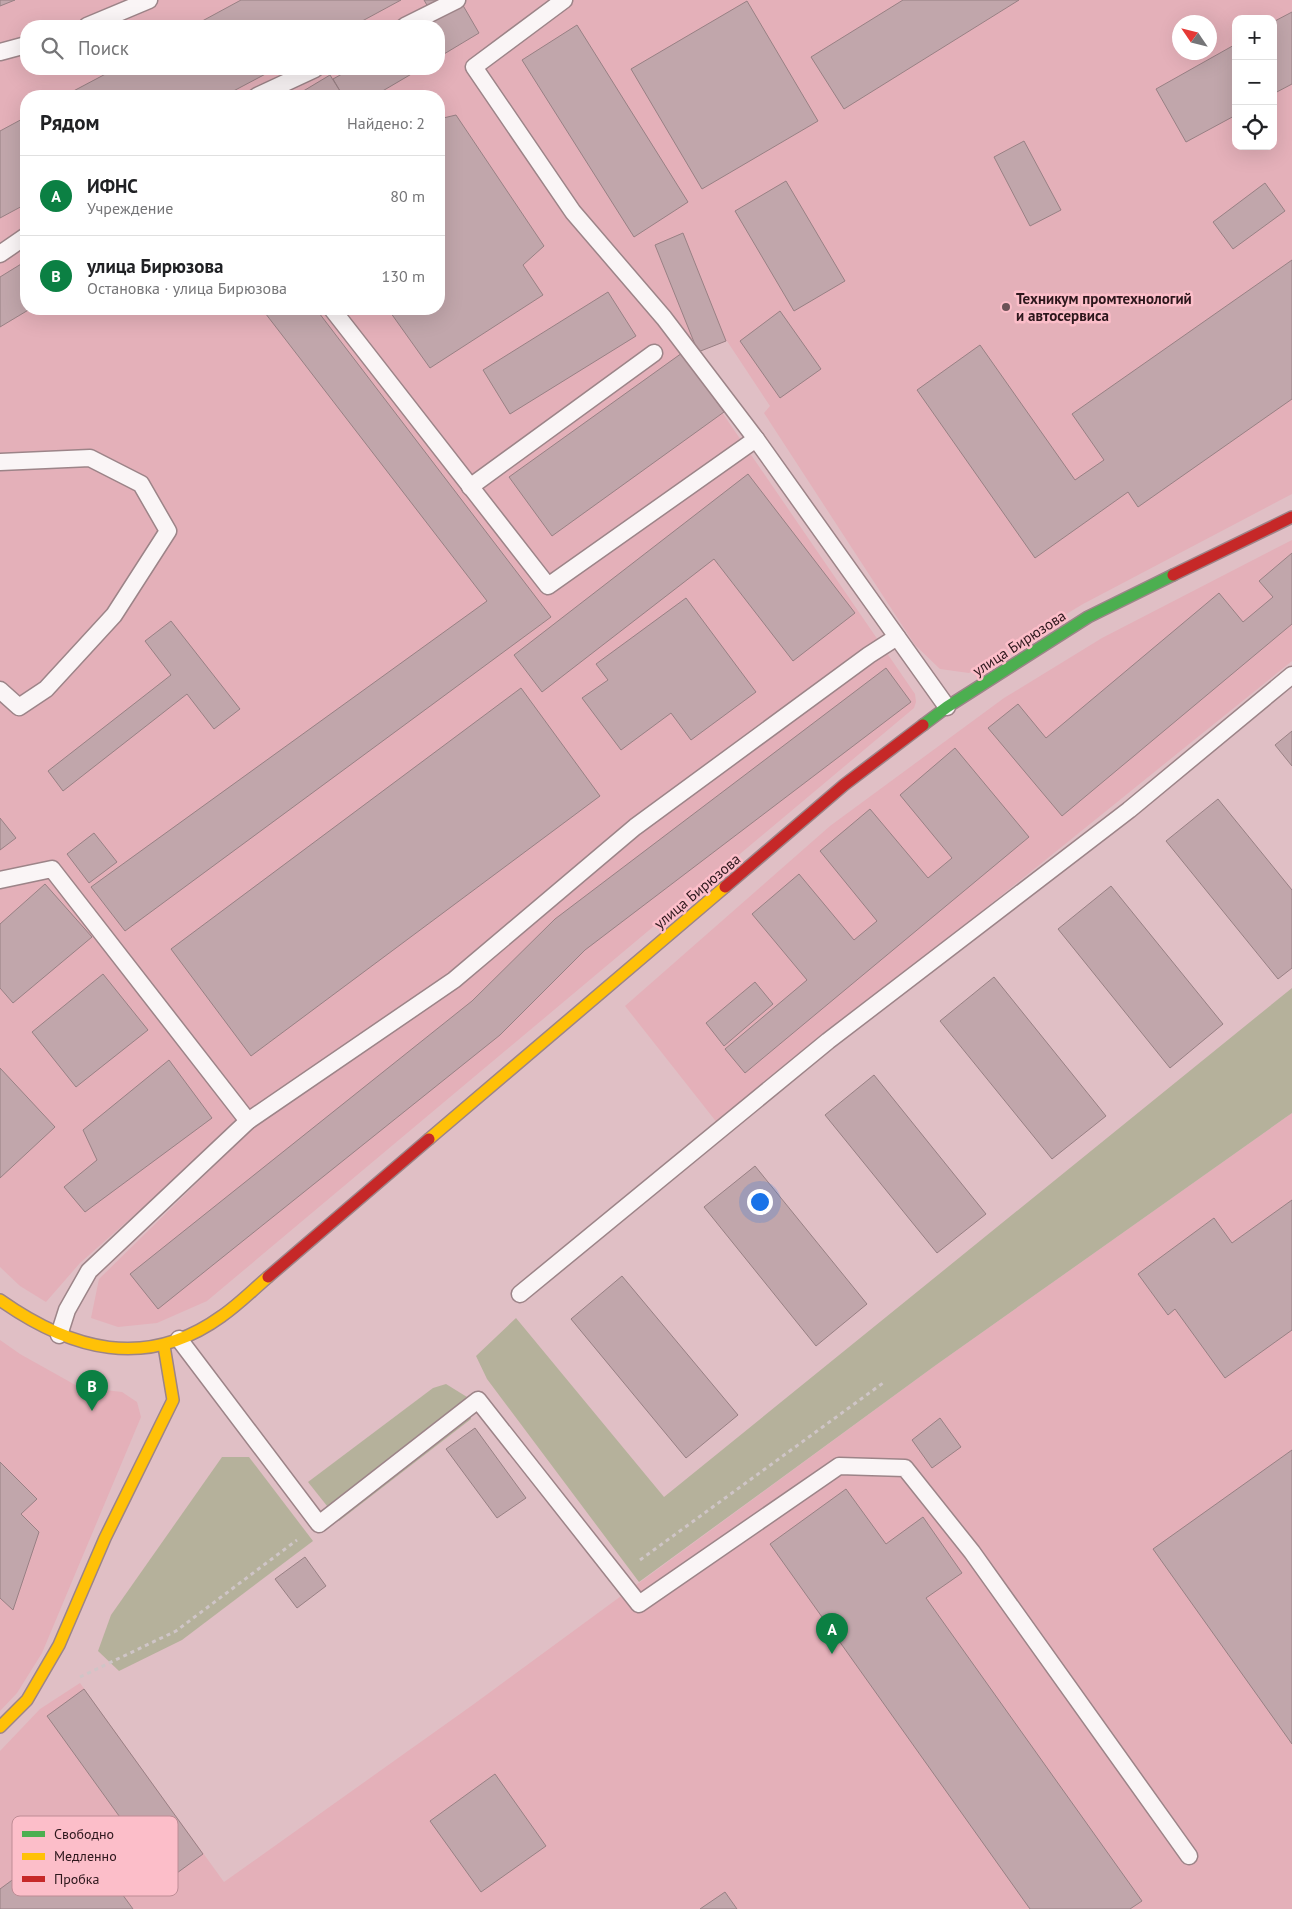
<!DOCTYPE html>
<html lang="ru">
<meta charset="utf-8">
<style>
:root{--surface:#fff;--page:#f6f6f6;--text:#202124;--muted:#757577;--line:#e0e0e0;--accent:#0b8043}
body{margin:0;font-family:"PT Sans",sans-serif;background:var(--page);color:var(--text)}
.controls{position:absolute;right:15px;top:15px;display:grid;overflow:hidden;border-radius:10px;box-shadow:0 5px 20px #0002}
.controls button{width:45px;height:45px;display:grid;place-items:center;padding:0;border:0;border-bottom:1px solid var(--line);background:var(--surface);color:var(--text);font:25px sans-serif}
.compass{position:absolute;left:1172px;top:15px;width:45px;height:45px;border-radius:50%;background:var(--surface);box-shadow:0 5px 20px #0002;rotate:305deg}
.you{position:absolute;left:759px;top:1201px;width:18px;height:18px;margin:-12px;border:4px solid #fff;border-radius:50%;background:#1a73e8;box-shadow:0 0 0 8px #1a73e833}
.badge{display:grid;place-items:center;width:32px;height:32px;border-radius:50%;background:var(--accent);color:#fff;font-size:16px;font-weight:700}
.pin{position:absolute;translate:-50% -41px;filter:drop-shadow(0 1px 2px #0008)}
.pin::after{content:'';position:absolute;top:26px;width:18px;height:15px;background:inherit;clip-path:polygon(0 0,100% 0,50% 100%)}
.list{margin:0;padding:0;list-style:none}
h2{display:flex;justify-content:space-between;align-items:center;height:65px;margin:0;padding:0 20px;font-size:21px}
h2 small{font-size:16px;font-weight:400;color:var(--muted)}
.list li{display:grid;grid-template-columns:32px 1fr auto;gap:15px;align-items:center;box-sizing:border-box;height:80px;padding:0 20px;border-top:1px solid var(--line)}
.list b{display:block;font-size:19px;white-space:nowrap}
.list p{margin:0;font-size:16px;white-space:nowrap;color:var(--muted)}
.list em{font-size:16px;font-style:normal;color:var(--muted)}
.icon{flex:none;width:28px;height:28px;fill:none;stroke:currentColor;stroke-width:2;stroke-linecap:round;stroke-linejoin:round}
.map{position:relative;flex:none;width:1292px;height:1909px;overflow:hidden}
.search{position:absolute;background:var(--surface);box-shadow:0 5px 20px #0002;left:20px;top:20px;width:425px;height:55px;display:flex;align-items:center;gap:12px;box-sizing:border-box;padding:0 18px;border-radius:20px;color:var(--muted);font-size:19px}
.panel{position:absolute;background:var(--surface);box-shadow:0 5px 20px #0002;left:20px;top:90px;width:425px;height:225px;border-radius:20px}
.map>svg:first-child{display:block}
.built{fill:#e4b0b9;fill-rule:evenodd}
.green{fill:#b5b19b}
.building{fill:#c1a6ab;stroke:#988084}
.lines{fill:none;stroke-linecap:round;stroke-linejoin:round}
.lane-casing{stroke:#9c8488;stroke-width:19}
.fast-casing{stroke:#9c8488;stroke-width:14}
.slow-casing{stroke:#9c8488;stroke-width:14}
.jam-casing{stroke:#9c8488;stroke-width:14}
.path{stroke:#cfc5c7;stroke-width:3;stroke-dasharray:4 4;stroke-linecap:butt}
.lane{stroke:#faf5f6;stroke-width:16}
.fast{stroke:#4caf50;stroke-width:11}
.slow{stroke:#ffc107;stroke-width:11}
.jam{stroke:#c62828;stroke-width:11}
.poi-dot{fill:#6c5257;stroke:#fcbec9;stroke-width:2}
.labels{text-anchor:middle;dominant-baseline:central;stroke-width:5;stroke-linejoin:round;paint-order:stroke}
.poi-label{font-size:15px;font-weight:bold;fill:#2d171c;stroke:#fcbec9;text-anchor:start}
.street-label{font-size:15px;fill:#2d171c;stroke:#fcbec9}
.key{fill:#fcbec9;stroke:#be8c95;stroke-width:1}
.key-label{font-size:14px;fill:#2d171c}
</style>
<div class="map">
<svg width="1292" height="1909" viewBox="0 0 1292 1909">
<rect width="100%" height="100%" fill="#e0bfc5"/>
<g class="built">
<path d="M 0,0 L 1292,0 L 1292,494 L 1083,604 L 969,673 L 940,669 L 915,645 L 764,413 L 770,406 L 727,341 L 698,352 L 682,354 L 915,694 L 916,702 L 914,708 L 207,1301 L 157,1323 L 118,1327 L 91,1318 L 99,1279 L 258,1123 L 251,1112 L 80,1263 L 46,1302 L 20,1286 L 0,1267 ZM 1236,19 L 1273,19 L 1273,146 L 1236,146 ZM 1180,22 L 1210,22 L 1210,52 L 1180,52 ZM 26,26 L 439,26 L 439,69 L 26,69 ZM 26,96 L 439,96 L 439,309 L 26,309 Z"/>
<polygon points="1292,540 1292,661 718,1124 625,1006 830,826 1004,698 1102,638"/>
<polygon points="1292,1113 1292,1909 0,1909 0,1751 40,1709 80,1683 224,1882 474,1704 936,1365"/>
<polygon points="0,1340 20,1354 79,1387 122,1392 137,1402 141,1417 42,1653 17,1693 0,1711"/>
</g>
<g class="green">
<polygon points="1292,988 1292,1113 936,1365 639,1582 487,1379 476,1356 516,1318 664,1497"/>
<polygon points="446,1384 467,1397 471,1419 339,1521 308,1482 433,1388"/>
<polygon points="222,1457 249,1457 313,1541 182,1640 119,1671 98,1651 111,1615"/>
</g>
<g class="building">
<polygon points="0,0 15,0 0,6"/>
<polygon points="241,0 401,0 353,26 193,26"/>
<polygon points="424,0 440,0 428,7"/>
<polygon points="903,0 1019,0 844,109 811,57"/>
<polygon points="747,1 818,121 702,189 631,69"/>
<polygon points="461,2 479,33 439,57 439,26 422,26"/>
<polygon points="1292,12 1292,84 1273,94 1273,22"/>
<polygon points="577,25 688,202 634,237 522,60"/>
<polygon points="1236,44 1236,115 1186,142 1156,89"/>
<polygon points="115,69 275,69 224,96 64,96"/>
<polygon points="351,69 420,69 374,96 343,96 333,79"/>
<polygon points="330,75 343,96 295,96"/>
<polygon points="456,115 544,246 523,265 543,295 430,368 388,309 439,309 439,119"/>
<polygon points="26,117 26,204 0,218 0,131"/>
<polygon points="1024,141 1061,210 1030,226 994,157"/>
<polygon points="786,181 845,281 794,311 735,211"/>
<polygon points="1265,183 1285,211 1233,249 1213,222"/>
<polygon points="683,233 726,341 698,352 655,245"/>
<polygon points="1292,260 1292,399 1138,507 1128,492 1035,558 917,390 980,345 1075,480 1104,460 1072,414"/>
<polygon points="26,261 26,309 30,309 0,327 0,277"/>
<polygon points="608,292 636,336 510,414 483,370"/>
<polygon points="262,309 316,309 551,617 125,931 91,887 487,601"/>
<polygon points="780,311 821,369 780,398 740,341"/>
<polygon points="682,353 724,412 552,536 509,477"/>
<polygon points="748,474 855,613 793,661 714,559 542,692 514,655"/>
<polygon points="1292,553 1292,624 1062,816 988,728 1018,704 1046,738 1219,593 1243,622 1273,597 1259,581"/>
<polygon points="686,598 756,692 691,740 671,713 621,750 582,698 608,680 596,664"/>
<polygon points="171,621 240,709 214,729 187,694 63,791 48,771 171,675 145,641"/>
<polygon points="886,668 911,702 585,950 500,1035 158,1309 130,1274 472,1001 555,919"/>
<polygon points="521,688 600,796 251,1056 171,949"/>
<polygon points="1292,731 1292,766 1275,745"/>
<polygon points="955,748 1029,837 745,1073 725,1049 807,980 752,914 799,874 854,940 877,921 820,851 870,809 928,878 952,858 900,795"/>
<polygon points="1218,799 1292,890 1292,968 1278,979 1166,841"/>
<polygon points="0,818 16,838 0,850"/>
<polygon points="94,833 117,862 89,883 67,854"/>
<polygon points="45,884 92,937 13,1003 0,988 0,924"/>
<polygon points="1111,886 1223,1024 1170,1068 1058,929"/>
<polygon points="103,974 148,1030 76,1087 32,1032"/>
<polygon points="994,977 1106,1116 1052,1159 940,1021"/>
<polygon points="755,982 773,1004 724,1046 706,1023"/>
<polygon points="169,1060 212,1118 85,1212 64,1187 97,1160 83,1130"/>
<polygon points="0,1068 55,1127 0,1178"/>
<polygon points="874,1075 986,1214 937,1253 825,1115"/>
<polygon points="755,1166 867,1304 816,1346 704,1207"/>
<polygon points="1292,1200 1292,1330 1225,1378 1175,1309 1168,1315 1138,1274 1214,1218 1232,1243"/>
<polygon points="622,1276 738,1415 686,1458 571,1319"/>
<polygon points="940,1418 961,1447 932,1468 912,1440"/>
<polygon points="475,1428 526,1498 497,1518 446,1449"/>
<polygon points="1292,1450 1292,1744 1153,1549"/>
<polygon points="0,1462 37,1499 21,1514 39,1532 13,1610 0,1598"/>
<polygon points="846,1489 886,1544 923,1517 962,1573 926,1598 1142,1901 1130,1909 1030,1909 770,1544"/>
<polygon points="305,1557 326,1586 297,1608 275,1579"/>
<polygon points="84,1689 203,1854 166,1881 47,1716"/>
<polygon points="495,1774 546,1846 481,1892 430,1821"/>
<polygon points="90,1850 133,1909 0,1909 0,1889 30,1867 43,1885"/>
<polygon points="725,1892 737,1909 700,1909"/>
</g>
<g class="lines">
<g class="lane-casing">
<g id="lane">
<polyline points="564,0 474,67 573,212 664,318 756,439 947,707"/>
<polyline points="87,26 149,0"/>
<polyline points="405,26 457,0"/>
<polyline points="0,52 26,45"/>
<polyline points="257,96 315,69"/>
<polyline points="0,254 26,236"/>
<polyline points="332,309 548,586 756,439"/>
<polyline points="0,462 90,458 141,484 168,531 114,615 46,689 19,707 0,690"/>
<polyline points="470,487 654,353"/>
<polyline points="0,880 52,869 248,1121"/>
<polyline points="520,1294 828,1041 1129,810 1292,675"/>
<polyline points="59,1335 67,1310 89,1271 248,1121 454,980 635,827 869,655 897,637"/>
<polyline points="179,1339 319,1524 478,1400 639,1604 839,1466 905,1468 972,1552 1189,1856"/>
</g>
</g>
<g class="fast-casing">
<polyline id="fast" points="923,725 947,707 1088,617 1173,575"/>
</g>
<g class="slow-casing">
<g id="slow">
<polyline points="429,1139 725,887"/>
<path d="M 0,1300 C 71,1350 146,1371 222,1316 C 238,1305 253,1290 268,1277"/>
<polyline points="0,1727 27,1700 59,1645 105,1538 173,1400 164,1346"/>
</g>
</g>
<g class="jam-casing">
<g id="jam">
<polyline points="1173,575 1292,517"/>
<polyline points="725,887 844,785 923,725"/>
<polyline points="268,1277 429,1139"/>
</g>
</g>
<g class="path">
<polyline points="640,1560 883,1383"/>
<polyline points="80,1677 176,1631 297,1540"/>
</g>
<use href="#lane" class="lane"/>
<use href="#fast" class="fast"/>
<use href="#slow" class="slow"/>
<use href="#jam" class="jam"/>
</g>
<circle class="poi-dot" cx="1006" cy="307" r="5"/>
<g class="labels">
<g class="poi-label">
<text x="1016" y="298">Техникум промтехнологий<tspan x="1016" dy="17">и автосервиса</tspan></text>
</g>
<g class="street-label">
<text transform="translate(1019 643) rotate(-33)">улица Бирюзова</text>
<text transform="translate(697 891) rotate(-40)">улица Бирюзова</text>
</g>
</g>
<rect x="12" y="1816" width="166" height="80" rx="8" class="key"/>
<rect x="22" y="1831" width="23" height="6" fill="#4caf50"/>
<rect x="22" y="1853" width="23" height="7" fill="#ffc107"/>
<rect x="22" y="1876" width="23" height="6" fill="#c62828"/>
<g class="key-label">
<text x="54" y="1839">Свободно</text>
<text x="54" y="1861">Медленно</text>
<text x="54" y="1884">Пробка</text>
</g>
</svg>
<div class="controls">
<button>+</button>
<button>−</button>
<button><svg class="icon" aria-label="locate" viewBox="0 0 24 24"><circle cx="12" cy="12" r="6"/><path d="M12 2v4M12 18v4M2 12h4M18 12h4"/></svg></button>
</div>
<svg class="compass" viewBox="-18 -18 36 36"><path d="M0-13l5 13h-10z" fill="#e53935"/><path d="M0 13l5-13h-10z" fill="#757577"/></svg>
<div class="you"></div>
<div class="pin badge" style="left:832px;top:1654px">A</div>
<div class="pin badge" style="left:92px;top:1411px">B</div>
<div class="search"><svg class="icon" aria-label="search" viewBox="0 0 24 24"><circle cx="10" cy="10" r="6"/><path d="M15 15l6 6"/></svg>Поиск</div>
<section class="panel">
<h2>Рядом<small>Найдено: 2</small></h2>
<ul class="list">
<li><span class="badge">A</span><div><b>ИФНС</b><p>Учреждение</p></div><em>80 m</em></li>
<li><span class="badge">B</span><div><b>улица Бирюзова</b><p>Остановка · улица Бирюзова</p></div><em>130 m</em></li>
</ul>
</section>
</div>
